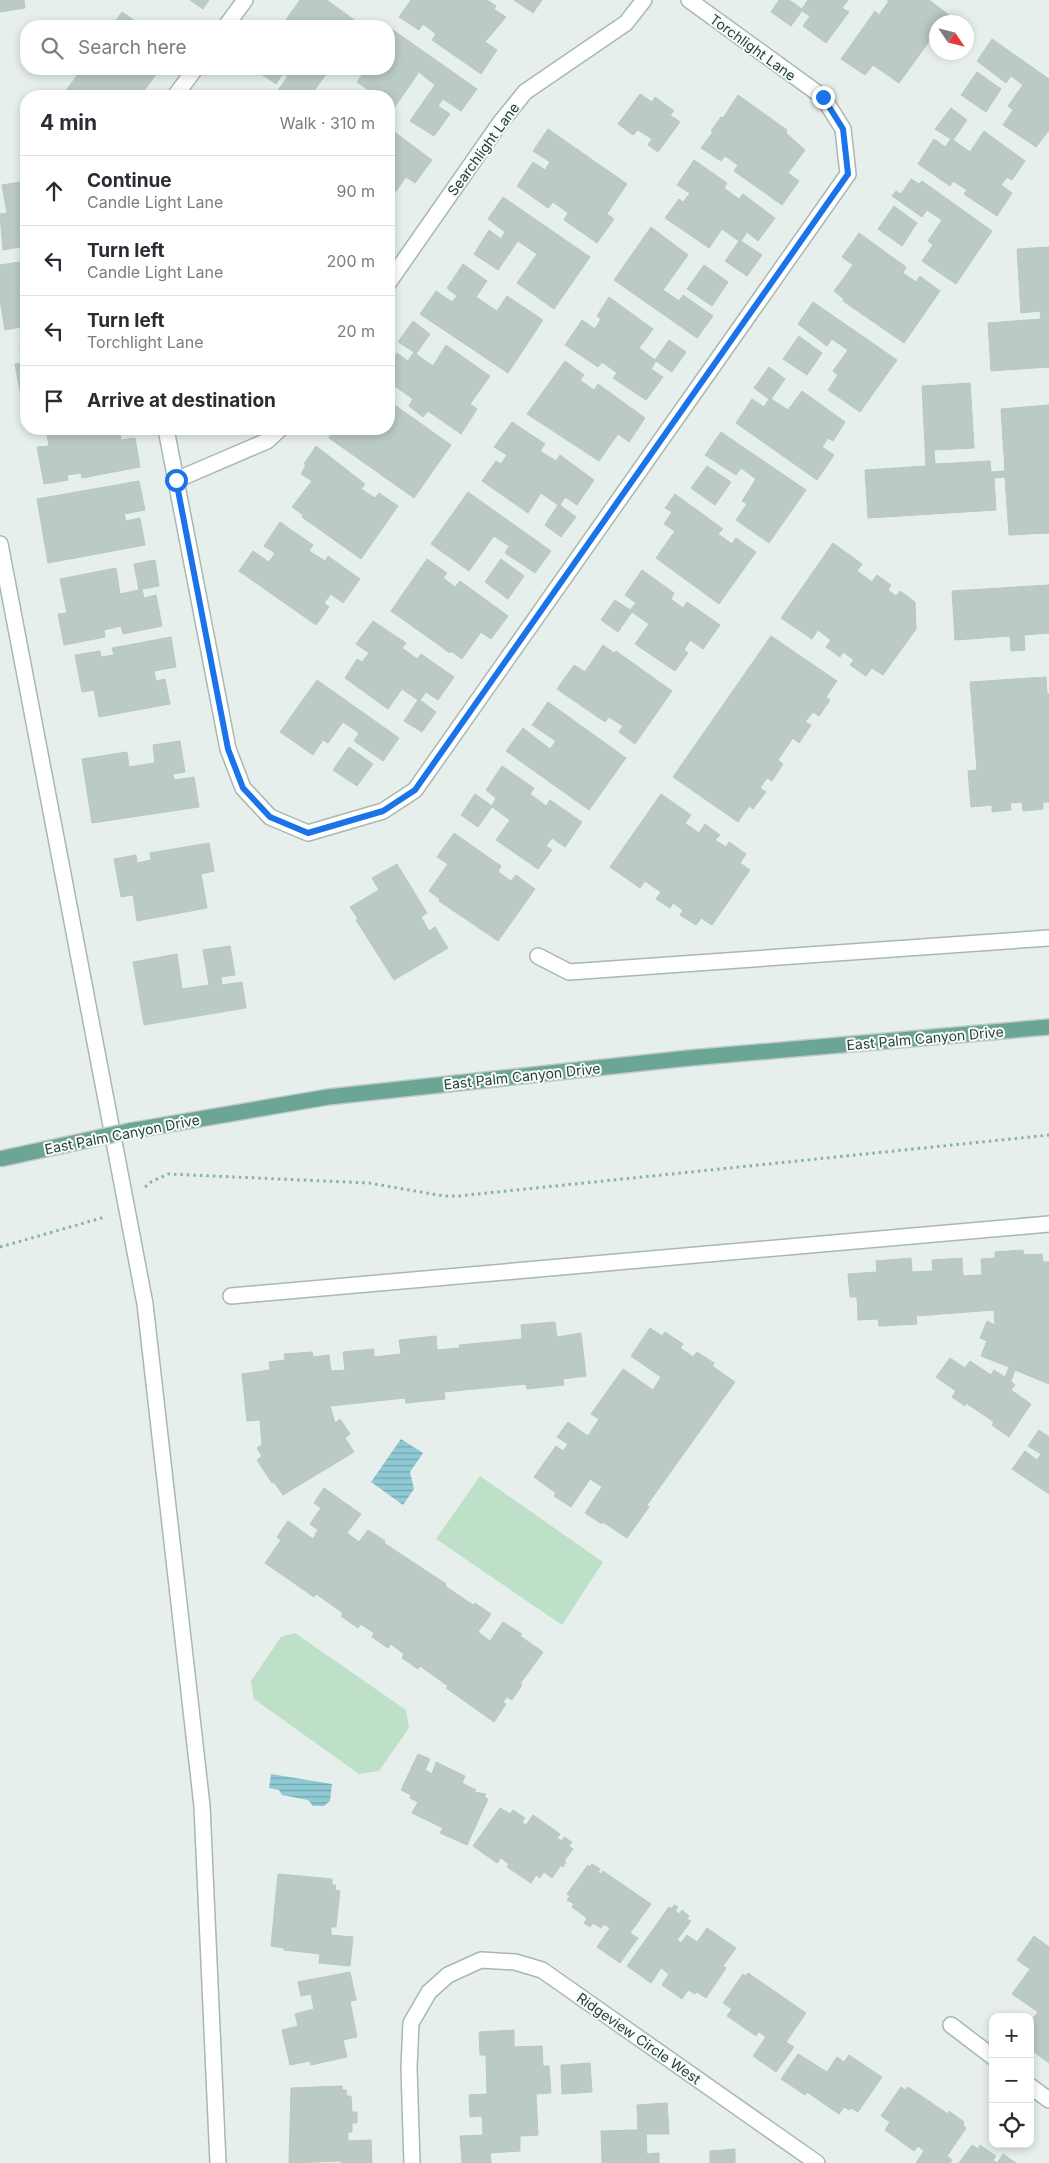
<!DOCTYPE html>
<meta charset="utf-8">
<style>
:root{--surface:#fff;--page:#f7f7f7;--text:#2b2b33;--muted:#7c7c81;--line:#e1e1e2}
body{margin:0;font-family:Inter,sans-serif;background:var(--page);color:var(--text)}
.controls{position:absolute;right:15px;bottom:15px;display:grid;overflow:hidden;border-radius:10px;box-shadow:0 2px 8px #0003}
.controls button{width:45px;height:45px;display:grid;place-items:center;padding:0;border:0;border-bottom:1px solid var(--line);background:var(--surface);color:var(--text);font:25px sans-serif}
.compass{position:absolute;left:929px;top:15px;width:45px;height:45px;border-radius:50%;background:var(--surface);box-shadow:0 2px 8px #0003;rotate:125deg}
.stop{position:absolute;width:15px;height:15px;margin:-11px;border:4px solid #1a73e8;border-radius:50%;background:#fff}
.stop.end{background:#1a73e8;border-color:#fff;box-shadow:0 1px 5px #0008}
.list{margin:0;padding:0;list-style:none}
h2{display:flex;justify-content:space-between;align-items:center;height:65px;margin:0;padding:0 20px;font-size:21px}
h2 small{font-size:16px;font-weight:400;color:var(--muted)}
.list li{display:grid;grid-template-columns:32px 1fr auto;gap:15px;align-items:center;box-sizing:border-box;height:70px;padding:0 20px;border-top:1px solid var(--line)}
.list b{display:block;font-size:19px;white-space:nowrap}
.list p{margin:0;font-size:16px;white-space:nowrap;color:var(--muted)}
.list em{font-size:16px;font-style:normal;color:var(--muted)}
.icon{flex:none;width:28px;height:28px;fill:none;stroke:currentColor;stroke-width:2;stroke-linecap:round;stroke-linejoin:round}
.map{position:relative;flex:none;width:1049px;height:2163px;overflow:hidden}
.search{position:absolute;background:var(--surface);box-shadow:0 2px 8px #0003;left:20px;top:20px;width:375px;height:55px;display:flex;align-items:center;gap:12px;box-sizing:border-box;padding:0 18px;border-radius:20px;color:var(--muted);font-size:19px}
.panel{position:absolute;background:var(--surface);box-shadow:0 2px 8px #0003;left:20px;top:90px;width:375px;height:345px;border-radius:20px}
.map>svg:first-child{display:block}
.pitch{fill:#bfe0c8}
.water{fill:url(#water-rules)}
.building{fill:#bbcac4;stroke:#b8c9c2}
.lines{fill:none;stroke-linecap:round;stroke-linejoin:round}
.minor-casing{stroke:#a8b8b2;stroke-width:18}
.major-casing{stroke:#c2cac8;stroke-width:18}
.path{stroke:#86b3a5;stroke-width:3;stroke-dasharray:2.5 4;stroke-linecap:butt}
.minor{stroke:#fff;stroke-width:15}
.major{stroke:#6aa596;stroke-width:15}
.major-bridge-casing{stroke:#c2cac8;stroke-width:18;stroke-linecap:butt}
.major-bridge{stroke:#6aa596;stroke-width:15}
.route{stroke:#1a73e8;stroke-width:6}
.labels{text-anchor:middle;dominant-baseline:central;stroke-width:4;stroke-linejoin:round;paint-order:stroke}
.street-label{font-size:14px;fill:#24423a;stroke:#f7fbf9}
</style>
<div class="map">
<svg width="1049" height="2163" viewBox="0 0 1049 2163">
<defs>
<pattern id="water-rules" width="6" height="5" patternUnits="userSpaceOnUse" patternTransform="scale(1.25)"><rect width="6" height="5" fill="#8ec9d4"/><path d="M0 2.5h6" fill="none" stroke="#74a5ad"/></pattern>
</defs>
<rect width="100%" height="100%" fill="#e6efeb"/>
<g class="pitch">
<polygon points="480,1476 603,1562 562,1625 436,1539"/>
<polygon points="295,1633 406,1710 409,1728 379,1771 359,1774 254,1699 251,1681 281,1637"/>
</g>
<g class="water">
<polygon points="401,1439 423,1453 410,1472 414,1489 403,1505 371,1482"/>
<polygon points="271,1774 332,1784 330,1801 324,1806 313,1806 308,1800 282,1795 279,1790 269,1788"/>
</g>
<g class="building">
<polygon points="0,0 24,0 25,8 0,12"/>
<polygon points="190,0 209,0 203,9"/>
<polygon points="300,0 327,0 361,25 360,26 287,26 283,24"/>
<polygon points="411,0 487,0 496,6 494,9 506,17 485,42 497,50 481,74 432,40 436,34 423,24 419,30 399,17"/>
<polygon points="514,0 542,0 533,13"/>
<polygon points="779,0 789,0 802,9 808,0 848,0 842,8 849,12 826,43 803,26 810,16 802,11 791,26 771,12"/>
<polygon points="887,0 929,0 949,15 944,22 936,22 936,32 899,83 873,65 865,75 841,59 875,11 879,15 889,1"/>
<polygon points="122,12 142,26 112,26"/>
<polygon points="393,30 477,89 461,111 443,99 438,106 450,114 434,136 410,121 435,85 419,72 394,108 389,104 389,96 377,96 357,82 366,69 389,69 389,37"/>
<polygon points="992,39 1049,79 1049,130 1036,147 1003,125 1013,110 1008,106 1023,85 1011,76 1006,83 977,61"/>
<polygon points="82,69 160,69 140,96 62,96"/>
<polygon points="254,69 330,69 310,96 281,96 276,93 288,76 283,73 276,84"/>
<polygon points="977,72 1001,89 986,112 961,95"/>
<polygon points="640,94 652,102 655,97 674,111 670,115 680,122 658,152 648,145 652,139 638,130 633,135 618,124"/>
<polygon points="738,95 787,130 786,133 805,150 788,173 799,181 782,205 734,171 738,165 725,156 721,161 701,148 713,132 711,131 721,117 723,118"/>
<polygon points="951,108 967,120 953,140 970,152 984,131 1025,161 1012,180 1007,177 1001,185 1012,193 997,216 964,194 967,190 953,181 950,186 918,164 934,139 945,147 951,139 935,129"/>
<polygon points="389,128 432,160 415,183 406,177 389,201"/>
<polygon points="548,129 627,184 607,214 614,219 597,243 564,220 568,213 553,202 548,208 517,186 533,162 545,170 550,162 533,151"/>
<polygon points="694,160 727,183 724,188 739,199 743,194 775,218 758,241 747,232 741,241 762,255 747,276 725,261 739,241 722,229 709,248 665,218 679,199 683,202 690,193 677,185"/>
<polygon points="911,179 919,184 922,181 992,231 956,284 922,261 933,245 928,241 942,220 927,210 922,217 892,196 896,191 901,194"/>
<polygon points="26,181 26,246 3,250 0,214 7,213 2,185"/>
<polygon points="503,197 590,257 554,309 517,283 537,254 518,241 498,270 474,254 489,230 501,239 505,232 488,219"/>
<polygon points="894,206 917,223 902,246 878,229"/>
<polygon points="651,227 688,255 663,290 679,301 683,295 713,316 697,338 614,280"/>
<polygon points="859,233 906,267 903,273 916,282 920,276 940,291 904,343 843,301 844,299 834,291 853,265 842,257"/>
<polygon points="1049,247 1049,367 991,371 988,323 1041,319 1040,311 1021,313 1017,249"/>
<polygon points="26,261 26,326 5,330 0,300 0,265"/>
<polygon points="463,264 487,281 476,297 497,311 507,296 543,320 508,373 420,314 436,291 452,302 457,296 447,288"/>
<polygon points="704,265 728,282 712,306 687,289"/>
<polygon points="609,297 653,329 639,348 655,360 669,340 686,352 672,372 656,361 651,369 663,377 646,400 613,378 617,373 602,362 598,367 565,345 582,320 595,329 601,319 597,316"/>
<polygon points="813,302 897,360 860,412 828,390 838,375 833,371 848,350 832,339 827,346 798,324"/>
<polygon points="413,321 430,334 416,354 433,366 446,345 490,376 470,404 477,409 461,434 428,411 423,417 409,406 413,399 389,382 389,365 397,353 408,361 414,352 398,342"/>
<polygon points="799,336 822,353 807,375 783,359"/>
<polygon points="26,343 26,407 23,407 15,364 23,363 20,344"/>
<polygon points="565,361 584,375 580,380 594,390 598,384 645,418 629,442 618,434 599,461 527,414"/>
<polygon points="769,367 785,379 771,399 788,410 802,391 845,422 833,441 828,438 822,447 834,455 817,480 736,423 752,399 764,407 769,399 754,388"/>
<polygon points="970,383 974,448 934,450 935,464 990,461 991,472 1005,471 1001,409 1049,405 1049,533 1009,535 1005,477 994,478 996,510 868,518 865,470 926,466 922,386"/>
<polygon points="389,401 451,445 414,498 329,438 335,429 365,429 375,436 379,429 389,429"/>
<polygon points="512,422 545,444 540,451 556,461 560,455 594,480 577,505 565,497 560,505 576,517 561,537 545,525 558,505 541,493 528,513 482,481 496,461 501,464 507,455 494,447"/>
<polygon points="46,429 119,429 121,440 135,438 140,467 82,478 81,473 67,475 68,480 44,484 37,447 49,446"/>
<polygon points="721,432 806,490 769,543 736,520 747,504 742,501 756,479 741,468 736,475 705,455"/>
<polygon points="316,446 365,484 361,489 375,498 379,493 398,506 361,559 302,517 303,515 292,507 312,481 301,474 306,465 304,464"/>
<polygon points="707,466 731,482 715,505 691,488"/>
<polygon points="139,481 145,510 124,514 126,521 140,518 145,545 48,563 37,499"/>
<polygon points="468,492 551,551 535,573 505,553 509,546 494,536 469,571 431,544"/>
<polygon points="675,494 723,529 718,534 732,544 736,538 756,552 719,604 656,558 675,531 664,524 672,512 665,508"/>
<polygon points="280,522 313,545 309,551 325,561 328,556 360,579 343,603 331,594 324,603 329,607 316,625 239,571 253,551 269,562 275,553 264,546"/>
<polygon points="833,543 862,564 857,571 872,582 877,575 891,585 888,590 896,596 900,591 915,602 916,629 883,675 872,668 866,676 850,665 854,660 843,652 840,657 826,647 831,640 818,630 812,639 781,618"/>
<polygon points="427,559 447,573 443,578 455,587 460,581 508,616 491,639 481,632 462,659 451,651 450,653 391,611"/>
<polygon points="501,559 524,576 508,599 485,582"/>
<polygon points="155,560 159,586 142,589 144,598 156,595 162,626 123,634 121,626 104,630 105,637 64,645 58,614 67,613 60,579 116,568 120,594 139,590 134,564"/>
<polygon points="642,570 674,593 671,599 683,608 687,602 720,625 703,649 690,640 684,650 688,653 675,671 635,644 649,624 632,612 618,632 601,620 615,600 630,610 636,603 625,595"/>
<polygon points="1049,585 1049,633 1024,635 1025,650 1011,651 1010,636 955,640 952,591"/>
<polygon points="373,621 406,643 402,648 417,659 421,654 454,677 438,700 426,692 420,700 436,712 422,732 404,721 418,700 402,689 388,709 345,678 357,659 362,662 369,653 356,644"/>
<polygon points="771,636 837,681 826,697 830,700 819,716 813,712 805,722 811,725 799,743 793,738 778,760 783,764 772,781 767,778 760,788 766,792 753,809 749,806 738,822 673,777"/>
<polygon points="171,637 176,667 154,671 156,681 165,679 170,704 99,717 94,690 82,692 75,655 100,651 101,657 114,655 112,648"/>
<polygon points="603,645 614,653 616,651 672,691 635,744 619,732 623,726 609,717 605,722 557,689 574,665 585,672"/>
<polygon points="1046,677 1047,694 1049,694 1049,802 1043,802 1043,809 1023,811 1022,802 1010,803 1011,810 992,812 992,805 971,807 968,771 977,770 970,682"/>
<polygon points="317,680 399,738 383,761 354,741 359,733 343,722 328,743 323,740 313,755 280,732"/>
<polygon points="548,702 626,758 589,810 506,751 523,728 550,749 556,741 532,725"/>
<polygon points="180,741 185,772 173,774 174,780 194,777 199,807 92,823 82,759 127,752 129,767 155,763 153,745"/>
<polygon points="349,747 373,764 357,786 333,770"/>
<polygon points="502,766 534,788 530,794 546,806 550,800 582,822 565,847 552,838 546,846 552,850 538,869 496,840 510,820 492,807 478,827 461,815 475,794 492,806 496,798 486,790"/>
<polygon points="661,794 691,815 685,823 699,833 705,824 720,835 715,840 726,847 729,842 746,854 740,863 750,870 712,925 701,918 696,925 680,915 683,910 673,903 670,908 656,899 661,892 645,881 640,888 610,867"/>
<polygon points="454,833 501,866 498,872 511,881 516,875 535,889 498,941 439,901 440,899 429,891 448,864 437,857"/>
<polygon points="209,843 214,871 201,874 207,908 137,921 133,895 121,897 114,859 136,855 137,863 151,860 150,853"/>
<polygon points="397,864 427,913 421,917 429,931 435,927 448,948 394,980 356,920 358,919 350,907 379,890 372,878"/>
<polygon points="230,946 235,975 221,977 222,985 242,982 246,1008 144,1025 133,962 177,954 182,989 209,985 203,950"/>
<polygon points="1023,1250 1024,1255 1042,1254 1043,1262 1049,1262 1049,1384 1015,1370 1011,1381 1015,1385 1011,1390 1031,1404 1009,1437 992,1425 994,1422 966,1403 965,1406 952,1397 956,1391 936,1377 950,1358 965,1368 970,1361 991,1375 994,1370 1005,1377 1009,1367 981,1356 987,1341 980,1338 987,1321 995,1325 994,1310 916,1316 917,1324 879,1326 878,1319 858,1320 857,1297 850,1297 848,1274 877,1272 876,1261 911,1258 912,1272 933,1271 932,1260 962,1258 963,1276 982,1275 981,1259 995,1258 995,1252"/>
<polygon points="555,1322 557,1337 581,1333 586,1376 563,1379 564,1385 527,1389 526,1384 444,1392 445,1399 406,1403 405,1398 330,1406 335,1423 340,1419 350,1434 345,1438 354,1452 283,1495 274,1482 272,1483 257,1460 262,1456 257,1448 262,1445 260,1420 247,1421 242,1374 270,1370 269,1362 285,1360 284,1354 312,1352 313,1357 329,1355 331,1371 345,1370 343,1352 374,1349 374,1357 401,1354 399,1340 436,1336 437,1350 460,1348 459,1345 522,1339 521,1325"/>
<polygon points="650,1328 662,1336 665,1332 683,1344 680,1348 693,1357 697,1352 714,1363 712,1366 735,1382 647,1505 649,1507 627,1538 603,1522 602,1524 585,1513 602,1487 590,1479 571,1507 554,1496 556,1493 534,1477 556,1446 563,1451 568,1444 557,1437 568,1422 588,1436 599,1419 591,1414 623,1369 653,1390 661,1377 631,1356"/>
<polygon points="1039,1430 1049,1437 1049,1494 1012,1469 1025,1451 1037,1460 1041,1454 1028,1446"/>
<polygon points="324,1488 361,1514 347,1533 359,1542 368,1530 385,1541 384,1543 446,1584 445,1586 473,1605 475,1603 491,1614 478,1632 490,1641 503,1622 522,1634 520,1636 543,1652 520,1684 522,1685 512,1700 507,1697 503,1702 506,1704 494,1722 446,1688 448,1686 420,1666 418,1669 402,1658 404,1654 391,1644 388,1648 372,1637 374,1633 361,1624 358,1628 341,1616 343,1613 316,1594 314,1597 265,1563 281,1540 277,1537 288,1521 313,1539 318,1530 310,1524 321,1508 314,1503"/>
<polygon points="418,1754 430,1759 425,1770 432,1774 436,1762 465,1776 462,1783 476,1790 474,1792 486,1794 484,1797 488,1799 467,1845 440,1833 443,1828 412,1813 418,1802 410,1798 411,1795 401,1790"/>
<polygon points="500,1808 510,1814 513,1810 525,1818 522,1822 526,1825 533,1815 560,1834 557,1838 562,1841 564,1837 572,1842 569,1846 573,1849 564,1861 566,1862 563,1867 561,1865 552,1878 544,1872 540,1878 536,1875 531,1883 507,1867 509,1864 501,1858 497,1863 473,1846"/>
<polygon points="592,1864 600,1869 598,1872 601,1874 603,1871 651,1904 630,1933 638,1938 620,1963 597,1947 610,1928 604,1924 601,1928 593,1923 590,1927 584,1923 587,1918 572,1907 574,1904 567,1900 570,1896 567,1894 588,1865 590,1867"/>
<polygon points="278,1874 332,1879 332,1885 336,1885 335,1890 340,1891 336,1927 331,1927 331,1935 353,1937 350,1966 319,1963 320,1954 284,1950 284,1948 271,1946"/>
<polygon points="674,1905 678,1907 675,1911 679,1914 682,1910 689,1916 687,1919 691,1921 677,1940 681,1943 687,1935 697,1942 707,1928 736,1948 723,1966 726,1968 706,1998 697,1992 695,1994 688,1990 682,1999 662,1985 669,1974 661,1968 651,1983 627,1966 669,1907 672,1909"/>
<polygon points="1034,1936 1049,1947 1049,2063 1030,2049 1030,2022 1038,2012 1012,1994 1030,1969 1017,1960"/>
<polygon points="350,1972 356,2000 350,2001 357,2037 343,2040 347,2057 311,2065 310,2061 290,2065 282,2030 298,2026 295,2014 314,2009 311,1994 301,1996 298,1982"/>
<polygon points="748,1973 806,2013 786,2042 794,2047 776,2072 753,2056 766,2037 759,2032 756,2036 727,2016 732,2009 723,2003 743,1974 746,1976"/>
<polygon points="514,2030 514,2047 542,2046 543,2066 549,2066 551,2093 536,2094 538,2135 520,2136 520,2151 490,2153 491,2163 462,2163 460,2136 483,2135 482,2116 470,2117 469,2095 487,2094 486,2055 480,2055 479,2032"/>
<polygon points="798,2054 827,2072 837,2057 844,2062 849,2055 882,2077 858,2112 851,2108 849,2110 844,2107 839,2114 807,2092 805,2095 781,2079"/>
<polygon points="590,2063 592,2092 562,2094 561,2065"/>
<polygon points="342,2086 342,2090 346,2090 347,2096 351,2096 352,2112 357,2112 357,2123 352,2123 352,2132 348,2132 348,2141 371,2140 372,2163 341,2163 341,2161 289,2163 291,2088"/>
<polygon points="901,2087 905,2090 908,2087 948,2114 949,2111 964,2122 963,2125 966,2128 947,2156 952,2160 950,2163 916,2163 924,2151 918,2146 914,2151 885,2130 890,2122 881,2116"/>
<polygon points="667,2103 669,2134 646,2134 647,2154 659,2153 659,2163 602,2163 601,2131 638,2130 637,2105"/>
<polygon points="972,2145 978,2149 980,2145 996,2156 993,2160 997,2163 959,2163"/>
<polygon points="735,2149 735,2163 710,2163 710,2151"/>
<polygon points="1003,2154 1016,2163 997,2163"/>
</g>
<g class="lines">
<g class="minor-casing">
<g id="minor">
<polyline points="226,26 245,0"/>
<polyline points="175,96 195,69"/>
<polyline points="389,282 500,123 525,92 626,23 644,0"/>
<polyline points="166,429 228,749 243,788 270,817 308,833 383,811 415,790 848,174 843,129 823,97 689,0"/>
<polyline points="176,480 267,441 280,429"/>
<polyline points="0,544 145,1304 202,1806 218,2163"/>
<polyline points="538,956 569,972 1049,938"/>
<polyline points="231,1296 1049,1224"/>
<polyline points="951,2025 993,2057"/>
<polyline points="1030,2086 1049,2100"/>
<polyline points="412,2163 409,2068 411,2023 429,1992 448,1975 481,1960 515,1962 542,1970 817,2163"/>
</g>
</g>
<g class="major-casing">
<polyline id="major" points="129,1131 328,1097 689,1058 1049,1027"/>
</g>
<g class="path">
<polyline points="145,1187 151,1182 168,1174 369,1183 444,1196 458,1196 1049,1135"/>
<polyline points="0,1247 105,1217"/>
</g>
<use href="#minor" class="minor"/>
<use href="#major" class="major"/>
<g class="major-bridge-casing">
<polyline id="major-bridge" points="0,1159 129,1131"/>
</g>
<use href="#major-bridge" class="major-bridge"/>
</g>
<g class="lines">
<polyline class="route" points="176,480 228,749 243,788 270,817 308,833 383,811 415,790 848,174 843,129 823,97"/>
</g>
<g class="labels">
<g class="street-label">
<text transform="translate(753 47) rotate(36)">Torchlight Lane</text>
<text transform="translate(483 149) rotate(-54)">Searchlight Lane</text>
<text transform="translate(925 1038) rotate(-5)">East Palm Canyon Drive</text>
<text transform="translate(522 1076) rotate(-6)">East Palm Canyon Drive</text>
<text transform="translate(122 1134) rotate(-11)">East Palm Canyon Drive</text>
<text transform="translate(639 2038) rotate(35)">Ridgeview Circle West</text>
</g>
</g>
</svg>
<div class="controls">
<button>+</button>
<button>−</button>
<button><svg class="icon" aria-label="locate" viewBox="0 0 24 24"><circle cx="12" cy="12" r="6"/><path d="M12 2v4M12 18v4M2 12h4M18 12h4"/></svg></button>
</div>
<svg class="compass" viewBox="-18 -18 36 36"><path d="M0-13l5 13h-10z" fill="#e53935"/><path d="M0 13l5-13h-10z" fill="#7c7c81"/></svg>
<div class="stop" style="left:176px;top:480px"></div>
<div class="stop end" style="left:823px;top:97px"></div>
<div class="search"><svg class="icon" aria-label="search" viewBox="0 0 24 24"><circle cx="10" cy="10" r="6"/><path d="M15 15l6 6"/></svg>Search here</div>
<section class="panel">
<h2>4 min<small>Walk · 310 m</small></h2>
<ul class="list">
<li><svg class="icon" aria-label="ahead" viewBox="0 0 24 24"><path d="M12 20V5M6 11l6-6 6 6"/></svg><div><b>Continue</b><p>Candle Light Lane</p></div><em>90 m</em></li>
<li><svg class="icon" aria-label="left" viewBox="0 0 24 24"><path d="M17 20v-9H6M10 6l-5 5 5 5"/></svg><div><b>Turn left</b><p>Candle Light Lane</p></div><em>200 m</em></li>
<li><svg class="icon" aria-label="left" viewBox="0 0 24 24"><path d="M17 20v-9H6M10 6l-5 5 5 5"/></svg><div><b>Turn left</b><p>Torchlight Lane</p></div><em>20 m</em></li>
<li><svg class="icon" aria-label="arrive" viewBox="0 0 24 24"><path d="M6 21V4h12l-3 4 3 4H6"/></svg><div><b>Arrive at destination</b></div></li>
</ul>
</section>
</div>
